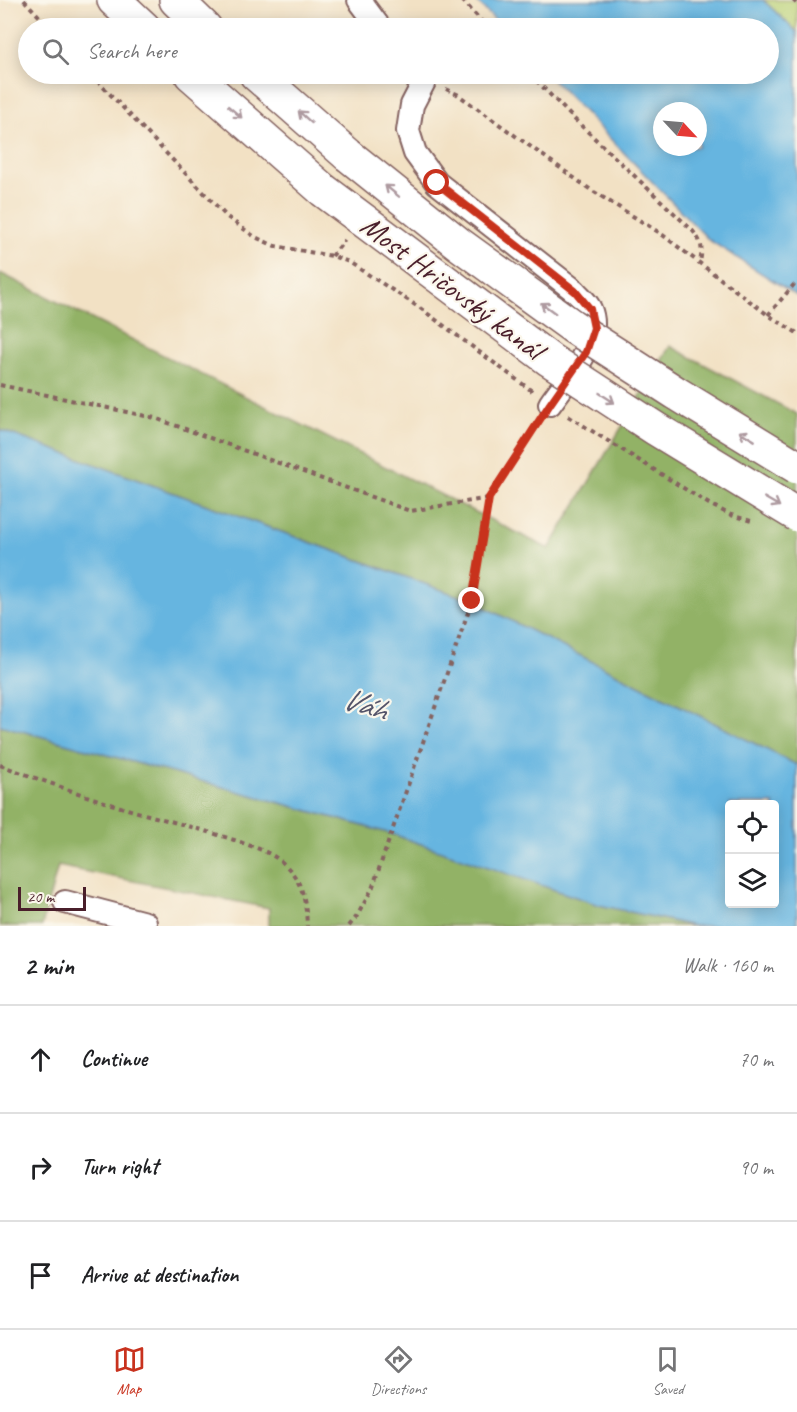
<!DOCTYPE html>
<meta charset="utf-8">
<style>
:root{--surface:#fff;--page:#f6f6f6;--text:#202124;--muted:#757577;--line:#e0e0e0;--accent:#c8321e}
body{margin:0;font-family:Caveat,sans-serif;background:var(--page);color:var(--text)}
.controls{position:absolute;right:18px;bottom:18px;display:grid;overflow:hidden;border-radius:6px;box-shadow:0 3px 15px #0003}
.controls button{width:54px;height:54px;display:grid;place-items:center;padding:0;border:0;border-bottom:2px solid var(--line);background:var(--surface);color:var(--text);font:30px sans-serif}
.compass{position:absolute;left:653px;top:102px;width:54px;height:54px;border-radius:50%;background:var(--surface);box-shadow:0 3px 15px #0003;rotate:116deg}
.scale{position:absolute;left:18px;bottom:15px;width:68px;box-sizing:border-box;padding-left:6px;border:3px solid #4a1f2b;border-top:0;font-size:16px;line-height:21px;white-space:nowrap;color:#4a1f2b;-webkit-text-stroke:4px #fbf7ec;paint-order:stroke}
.stop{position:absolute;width:18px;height:18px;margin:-14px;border:4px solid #c8321e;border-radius:50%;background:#fff}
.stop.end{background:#c8321e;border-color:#fff;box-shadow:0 2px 6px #0008}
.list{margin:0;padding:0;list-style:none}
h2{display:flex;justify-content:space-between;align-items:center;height:78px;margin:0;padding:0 24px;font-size:26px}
h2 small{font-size:20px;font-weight:400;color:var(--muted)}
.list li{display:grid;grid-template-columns:39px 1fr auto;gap:18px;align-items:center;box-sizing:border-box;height:108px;padding:0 24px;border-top:2px solid var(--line)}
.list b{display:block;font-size:22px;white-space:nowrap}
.list em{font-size:20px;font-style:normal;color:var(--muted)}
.icon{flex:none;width:33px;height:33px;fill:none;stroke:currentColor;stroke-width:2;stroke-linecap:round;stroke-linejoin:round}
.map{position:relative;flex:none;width:797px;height:926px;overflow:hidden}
.search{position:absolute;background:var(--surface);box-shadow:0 3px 15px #0003;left:18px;right:18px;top:18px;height:66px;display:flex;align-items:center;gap:15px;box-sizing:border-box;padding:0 21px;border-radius:33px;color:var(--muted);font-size:22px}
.sheet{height:402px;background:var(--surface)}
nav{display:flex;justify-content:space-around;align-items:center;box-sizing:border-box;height:84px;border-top:2px solid var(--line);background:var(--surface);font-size:16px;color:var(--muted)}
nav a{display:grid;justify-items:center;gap:3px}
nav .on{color:var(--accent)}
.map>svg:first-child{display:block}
.green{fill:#b9d074;stroke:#827850;stroke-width:1.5}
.forest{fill:#92b266;stroke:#6e6848;stroke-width:1.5}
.water{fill:#66b5e0;stroke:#586a86;stroke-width:1.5;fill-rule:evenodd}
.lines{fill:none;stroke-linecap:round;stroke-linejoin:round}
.minor-casing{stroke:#856361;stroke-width:26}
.highway-casing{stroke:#856361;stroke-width:36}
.path{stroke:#856361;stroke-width:4;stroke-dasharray:4.5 4.5;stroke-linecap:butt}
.minor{stroke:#fff;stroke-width:22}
.highway{stroke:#fff;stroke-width:33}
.highway-bridge-casing{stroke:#856361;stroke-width:36;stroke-linecap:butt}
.highway-bridge{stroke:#fff;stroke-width:33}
.oneway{stroke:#ae9aa0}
.route{stroke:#c8321e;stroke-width:8}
.labels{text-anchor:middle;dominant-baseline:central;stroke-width:4.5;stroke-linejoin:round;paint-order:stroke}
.street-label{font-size:30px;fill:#4a1f2b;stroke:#fbf7ec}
.water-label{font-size:32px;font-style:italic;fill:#54546a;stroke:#fbf7ec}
</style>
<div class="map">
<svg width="797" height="926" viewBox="0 0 797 926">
<rect width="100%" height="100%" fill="#fbf7ec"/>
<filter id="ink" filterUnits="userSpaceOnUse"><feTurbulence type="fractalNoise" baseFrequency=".0167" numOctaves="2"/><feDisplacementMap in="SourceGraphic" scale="12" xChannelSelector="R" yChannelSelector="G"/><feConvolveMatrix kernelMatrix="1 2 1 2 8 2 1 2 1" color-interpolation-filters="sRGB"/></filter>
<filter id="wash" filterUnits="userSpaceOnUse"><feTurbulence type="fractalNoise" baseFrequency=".008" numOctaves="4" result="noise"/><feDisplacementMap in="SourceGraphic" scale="24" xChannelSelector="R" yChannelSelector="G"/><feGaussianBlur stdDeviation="1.35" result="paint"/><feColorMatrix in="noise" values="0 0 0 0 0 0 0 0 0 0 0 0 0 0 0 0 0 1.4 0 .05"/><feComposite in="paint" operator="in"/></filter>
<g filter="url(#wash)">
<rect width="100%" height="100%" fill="#f2e1c4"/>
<polygon class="green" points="763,0 797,0 797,32"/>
<g class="forest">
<polygon points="0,273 549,549 670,346 797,414 797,765 472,601 0,430"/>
<polygon points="0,725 392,834 599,905 694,926 269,926 269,908 58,866 42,926 0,926"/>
</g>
<g class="water">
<path d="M 475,0 L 763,0 L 797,32 L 797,296 L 709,240 L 547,74 L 768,74 L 768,28 L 503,28 ZM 662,111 L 698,111 L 698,147 L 662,147 Z"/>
<path d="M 0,430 L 472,601 L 797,765 L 797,926 L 694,926 L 599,905 L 392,834 L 0,725 ZM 730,804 L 774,804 L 774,904 L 730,904 Z"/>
</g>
</g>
<g filter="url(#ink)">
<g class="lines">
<g class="minor-casing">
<g id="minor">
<polyline points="359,0 380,28"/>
<path d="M 420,74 L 426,78 L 412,105 L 408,131 L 415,153 L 437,183 L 575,291 C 580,297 588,303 590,309 C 604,341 566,380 550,404"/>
<polyline points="65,902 145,923 144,926"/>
</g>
</g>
<g class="highway-casing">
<g id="highway">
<polyline points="114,0 144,28"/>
<polyline points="176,0 205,28"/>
<polyline points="191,74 323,190"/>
<polyline points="256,74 348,155"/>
</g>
</g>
<g class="path">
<polyline points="24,0 50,28"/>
<polyline points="462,0 488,28"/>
<polyline points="793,0 797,4"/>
<polyline points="91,74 227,217 255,237 275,246 332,256 349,262 420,308 532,391"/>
<path d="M 530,74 L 572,117 L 692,230 C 702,242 703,247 700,262"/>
<polyline points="446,89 457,94 591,190 660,233 768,315 797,333"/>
<polyline points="332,256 345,240"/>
<polyline points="768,315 797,281"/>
<polyline points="0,385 155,418 410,511 489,498"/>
<polyline points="568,416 709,504 731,515 751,521"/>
<path d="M 0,765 C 44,781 89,798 134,811 C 169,821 205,830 240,842 C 256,848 271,852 284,864 C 303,881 306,902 307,926"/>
<polyline points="349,926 357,916 372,889 472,601 489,498 539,420"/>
</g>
<use href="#minor" class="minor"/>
<use href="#highway" class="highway"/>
<g class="highway-bridge-casing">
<g id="highway-bridge">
<polyline points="348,155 459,244 572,326 676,393 797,467"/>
<polyline points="323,190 550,360 656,429 797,515"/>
</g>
</g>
<use href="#highway-bridge" class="highway-bridge"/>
</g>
<defs><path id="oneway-shaft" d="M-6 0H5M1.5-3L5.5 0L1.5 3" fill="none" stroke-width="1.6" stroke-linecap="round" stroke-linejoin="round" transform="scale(1.5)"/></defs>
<g class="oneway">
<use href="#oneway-shaft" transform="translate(235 112) rotate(41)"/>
<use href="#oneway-shaft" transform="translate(305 117) rotate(-138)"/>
<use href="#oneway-shaft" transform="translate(392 191) rotate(-141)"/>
<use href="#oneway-shaft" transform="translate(548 308) rotate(-144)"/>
<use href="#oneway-shaft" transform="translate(607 398) rotate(33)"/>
<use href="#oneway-shaft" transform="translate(747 436) rotate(-149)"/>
<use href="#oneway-shaft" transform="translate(772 502) rotate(30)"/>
</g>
</g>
<g class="lines" filter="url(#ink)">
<polyline class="route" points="437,183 575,291 590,309 594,328 586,352 550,404 489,498 472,601"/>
</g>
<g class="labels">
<g class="street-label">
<text transform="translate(452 287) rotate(37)">Most Hričovský kanál</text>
</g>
<g class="water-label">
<text transform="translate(365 704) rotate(18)">Váh</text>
</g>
</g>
</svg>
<div class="controls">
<button><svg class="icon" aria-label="locate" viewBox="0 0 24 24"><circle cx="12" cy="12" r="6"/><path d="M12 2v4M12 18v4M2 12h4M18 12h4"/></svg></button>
<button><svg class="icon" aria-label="layers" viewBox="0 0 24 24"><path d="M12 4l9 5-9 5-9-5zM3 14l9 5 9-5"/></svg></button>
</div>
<svg class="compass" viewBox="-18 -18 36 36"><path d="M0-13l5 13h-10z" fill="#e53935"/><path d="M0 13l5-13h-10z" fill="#757577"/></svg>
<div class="scale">20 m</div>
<div class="stop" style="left:437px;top:183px"></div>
<div class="stop end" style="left:472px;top:601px"></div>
<div class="search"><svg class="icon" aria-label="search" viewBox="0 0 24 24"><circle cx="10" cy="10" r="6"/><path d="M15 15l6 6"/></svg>Search here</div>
</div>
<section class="sheet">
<h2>2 min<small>Walk · 160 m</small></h2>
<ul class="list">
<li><svg class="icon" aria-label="ahead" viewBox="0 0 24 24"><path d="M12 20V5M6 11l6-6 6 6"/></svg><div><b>Continue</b></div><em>70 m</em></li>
<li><svg class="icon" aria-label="right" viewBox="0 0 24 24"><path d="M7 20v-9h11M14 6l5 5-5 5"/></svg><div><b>Turn right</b></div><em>90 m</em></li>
<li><svg class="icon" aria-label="arrive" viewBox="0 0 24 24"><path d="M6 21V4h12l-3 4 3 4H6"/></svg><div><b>Arrive at destination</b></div></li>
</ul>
</section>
<nav>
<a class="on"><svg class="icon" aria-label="map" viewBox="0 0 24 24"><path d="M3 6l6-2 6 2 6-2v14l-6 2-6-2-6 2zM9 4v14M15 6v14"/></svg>Map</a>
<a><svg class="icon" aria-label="directions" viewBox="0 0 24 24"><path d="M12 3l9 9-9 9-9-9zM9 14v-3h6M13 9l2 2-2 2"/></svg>Directions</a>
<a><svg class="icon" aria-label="saved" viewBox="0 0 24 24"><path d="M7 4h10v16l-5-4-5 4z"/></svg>Saved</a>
</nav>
